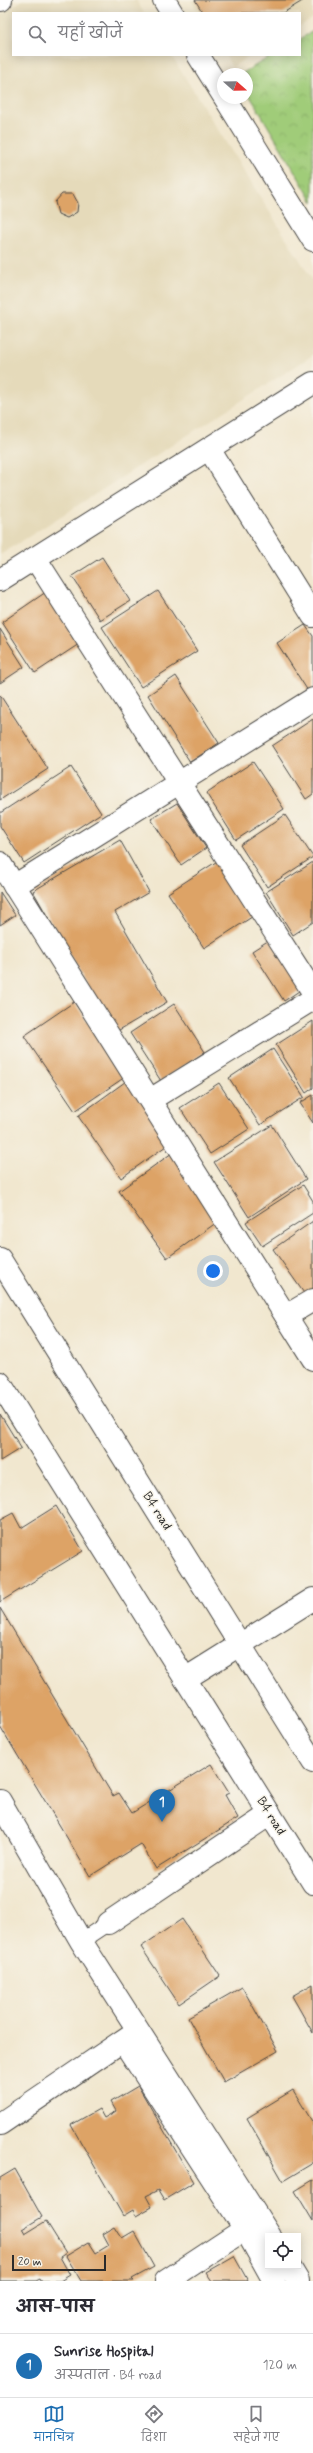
<!DOCTYPE html>
<html lang="hi">
<meta charset="utf-8">
<style>
:root{--surface:#fff;--page:#f7f7f7;--text:#2b2b33;--muted:#7c7c81;--line:#e1e1e2;--accent:#1f6fb2}
body{margin:0;font-family:Mynerve,"Playpen Sans Deva",sans-serif;background:var(--page);color:var(--text)}
.controls{position:absolute;right:12px;bottom:12px;display:grid;overflow:hidden;border-radius:0px;box-shadow:0 2px 10px #0003}
.controls button{width:36px;height:36px;display:grid;place-items:center;padding:0;border:0;border-bottom:1px solid var(--line);background:var(--surface);color:var(--text);font:20px sans-serif}
.compass{position:absolute;left:217px;top:68px;width:36px;height:36px;border-radius:50%;background:var(--surface);box-shadow:0 2px 10px #0003;rotate:110deg}
.scale{position:absolute;left:12px;bottom:10px;width:94px;box-sizing:border-box;padding-left:4px;border:2px solid #2b2b2b;border-top:0;font-size:11px;line-height:14px;white-space:nowrap;color:#2b2b2b;-webkit-text-stroke:3px #f7f3e8;paint-order:stroke}
.you{position:absolute;left:213px;top:1271px;width:14px;height:14px;margin:-10px;border:3px solid #fff;border-radius:50%;background:#1a73e8;box-shadow:0 0 0 6px #1a73e833}
.badge{display:grid;place-items:center;width:26px;height:26px;border-radius:50%;background:var(--accent);color:#fff;font-size:13px;font-weight:700}
.pin{position:absolute;translate:-50% -33px;filter:drop-shadow(0 1px 2px #0008)}
.pin::after{content:'';position:absolute;top:21px;width:14px;height:12px;background:inherit;clip-path:polygon(0 0,100% 0,50% 100%)}
.list{margin:0;padding:0;list-style:none}
h2{display:flex;justify-content:space-between;align-items:center;height:52px;margin:0;padding:0 16px;font-size:17px}
h2 small{font-size:13px;font-weight:400;color:var(--muted)}
.list li{display:grid;grid-template-columns:26px 1fr auto;gap:12px;align-items:center;box-sizing:border-box;height:64px;padding:0 16px;border-top:1px solid var(--line)}
.list b{display:block;font-size:15px;white-space:nowrap}
.list p{margin:0;font-size:13px;white-space:nowrap;color:var(--muted)}
.list em{font-size:13px;font-style:normal;color:var(--muted)}
.icon{flex:none;width:22px;height:22px;fill:none;stroke:currentColor;stroke-width:2;stroke-linecap:round;stroke-linejoin:round}
.map{position:relative;flex:none;width:313px;height:2281px;overflow:hidden}
.search{position:absolute;background:var(--surface);box-shadow:0 2px 10px #0003;left:12px;right:12px;top:12px;height:44px;display:flex;align-items:center;gap:10px;box-sizing:border-box;padding:0 14px;border-radius:0px;color:var(--muted);font-size:15px}
.sheet{height:116px;background:var(--surface)}
nav{display:flex;justify-content:space-around;align-items:center;box-sizing:border-box;height:56px;border-top:1px solid var(--line);background:var(--surface);font-size:11px;color:var(--muted)}
nav a{display:grid;justify-items:center;gap:2px}
nav .on{color:var(--accent)}
.map>svg:first-child{display:block}
.built{fill:#e5daba}
.park{fill:url(#park-crowns);stroke:#667c52}
.building{fill:#dda366}
.lines{fill:none;stroke-linecap:round;stroke-linejoin:round}
.lane-casing{stroke:#494744;stroke-width:17}
.street-casing{stroke:#494744;stroke-width:24}
.secondary-casing{stroke:#494744;stroke-width:24}
.lane{stroke:#fff;stroke-width:15}
.street{stroke:#fff;stroke-width:22}
.secondary{stroke:#fff;stroke-width:22}
.labels{text-anchor:middle;dominant-baseline:central;stroke-width:3;stroke-linejoin:round;paint-order:stroke}
.street-label{font-size:13px;fill:#2b2b2b;stroke:#f7f3e8}
</style>
<div class="map">
<svg width="313" height="2281" viewBox="0 0 313 2281">
<defs>
<pattern id="park-crowns" width="20" height="18" patternUnits="userSpaceOnUse"><rect width="20" height="18" fill="#a0cc79"/><path d="M2 6a3 3 0 1 1 6 0M12 15a3 3 0 1 1 6 0" fill="none" stroke="#8aaf69"/></pattern>
</defs>
<rect width="100%" height="100%" fill="#f7f3e8"/>
<filter id="ink" filterUnits="userSpaceOnUse"><feTurbulence type="fractalNoise" baseFrequency=".025" numOctaves="2"/><feDisplacementMap in="SourceGraphic" scale="8" xChannelSelector="R" yChannelSelector="G"/><feConvolveMatrix kernelMatrix="1 2 1 2 8 2 1 2 1" color-interpolation-filters="sRGB"/></filter>
<filter id="wash" filterUnits="userSpaceOnUse"><feTurbulence type="fractalNoise" baseFrequency=".012" numOctaves="4" result="noise"/><feDisplacementMap in="SourceGraphic" scale="16" xChannelSelector="R" yChannelSelector="G"/><feGaussianBlur stdDeviation="0.9" result="paint"/><feColorMatrix in="noise" values="0 0 0 0 0 0 0 0 0 0 0 0 0 0 0 0 0 1.4 0 .05"/><feComposite in="paint" operator="in"/></filter>
<g filter="url(#wash)">
<rect width="100%" height="100%" fill="#f1e7cf"/>
<g class="built">
<polygon points="23,0 136,0 144,13 13,13 13,55 171,55 313,281 313,355 0,555 0,15"/>
<polygon points="191,0 313,0 313,18 300,26 300,13 199,13"/>
<polygon points="225,55 252,55 232,67"/>
</g>
<polygon class="park" points="313,31 313,202 247,91 247,74 241,74 273,55 300,55 300,39"/>
<g id="blocks">
<g class="building">
<polygon points="195,0 304,0 283,13 203,13"/>
<polygon points="62,194 73,194 78,203 77,212 67,218 58,214 55,202"/>
<polygon points="102,557 130,601 100,620 72,576"/>
<polygon points="158,591 197,651 141,687 102,627"/>
<polygon points="46,592 79,644 35,673 2,622"/>
<polygon points="305,625 313,636 313,688 308,691 277,643"/>
<polygon points="0,629 24,667 0,683"/>
<polygon points="176,676 219,743 190,762 148,695"/>
<polygon points="0,695 48,769 0,800"/>
<polygon points="313,719 313,794 306,799 272,746"/>
<polygon points="253,762 284,809 236,840 206,793"/>
<polygon points="71,767 101,813 24,863 0,826 0,813"/>
<polygon points="177,803 206,848 181,865 151,819"/>
<polygon points="285,815 313,857 267,887 240,845"/>
<polygon points="120,840 149,892 115,912 167,1002 114,1033 33,891"/>
<polygon points="222,858 258,913 204,948 168,893"/>
<polygon points="313,862 313,922 293,935 266,892"/>
<polygon points="0,892 15,915 0,925"/>
<polygon points="274,937 305,987 284,1001 252,951"/>
<polygon points="74,1002 125,1077 75,1111 24,1036"/>
<polygon points="174,1004 205,1052 161,1081 130,1033"/>
<polygon points="313,1021 313,1088 306,1093 276,1045"/>
<polygon points="273,1049 304,1097 260,1125 229,1078"/>
<polygon points="129,1079 173,1141 121,1178 78,1116"/>
<polygon points="219,1083 249,1129 210,1154 180,1108"/>
<polygon points="313,1095 313,1123 300,1103"/>
<polygon points="272,1125 306,1179 249,1217 214,1162"/>
<polygon points="172,1153 220,1220 167,1258 119,1191"/>
<polygon points="303,1185 313,1201 313,1213 262,1246 246,1222"/>
<polygon points="313,1221 313,1291 306,1296 273,1249"/>
<polygon points="0,1414 21,1448 0,1461"/>
<polygon points="56,1506 83,1551 0,1602 0,1520 13,1513 21,1528"/>
<polygon points="0,1608 113,1796 119,1793 132,1813 211,1764 229,1793 225,1795 238,1818 156,1869 141,1844 90,1876 0,1726"/>
<polygon points="182,1919 220,1976 179,2004 141,1947"/>
<polygon points="313,1984 313,2033 292,1996"/>
<polygon points="242,1987 278,2051 224,2082 188,2018"/>
<polygon points="138,2086 194,2182 164,2200 158,2190 146,2196 152,2207 136,2216 133,2210 123,2216 71,2125 99,2109 104,2118 116,2111 111,2102"/>
<polygon points="293,2090 313,2123 313,2163 283,2181 247,2118"/>
<polygon points="15,2169 42,2217 22,2229 25,2234 46,2221 66,2253 60,2257 70,2275 60,2281 41,2281 40,2279 36,2281 0,2281 0,2178"/>
<polygon points="313,2180 313,2221 295,2191"/>
<polygon points="115,2227 122,2238 134,2231 154,2267 132,2279 134,2281 81,2281 66,2256 89,2242 96,2253 109,2245 103,2234"/>
<polygon points="234,2256 248,2281 212,2281 206,2272"/>
</g>
</g>
</g>
<g filter="url(#ink)">
<use href="#blocks" fill-opacity="0" stroke="#494744" stroke-width="1"/>
<g class="lines">
<g class="lane-casing">
<polyline id="lane" points="81,1941 108,1923"/>
</g>
<g class="street-casing">
<g id="street">
<polyline points="0,0 1,0"/>
<polyline points="164,0 172,13"/>
<polyline points="198,55 223,95"/>
<polyline points="225,98 313,240"/>
<polyline points="209,449 313,616"/>
<polyline points="35,558 313,992"/>
<polyline points="0,580 313,383"/>
<polyline points="0,863 313,1359"/>
<polyline points="14,886 313,699"/>
<polyline points="150,1100 313,999"/>
<polyline points="286,1316 313,1300"/>
<polyline points="185,1679 313,1599"/>
<polyline points="0,1801 81,1941 270,2236"/>
<polyline points="108,1923 270,1814"/>
<polyline points="123,2041 245,2229 274,2281"/>
<polyline points="0,2124 134,2033"/>
<polyline points="289,2266 298,2281"/>
<polyline points="166,2281 245,2229"/>
</g>
</g>
<g class="secondary-casing">
<g id="secondary">
<polyline points="0,1259 313,1762"/>
<polyline points="0,1383 313,1883"/>
</g>
</g>
<use href="#lane" class="lane"/>
<use href="#street" class="street"/>
<use href="#secondary" class="secondary"/>
</g>
</g>
<g class="labels">
<g class="street-label">
<text transform="translate(157 1511) rotate(58)">B4 road</text>
<text transform="translate(271 1816) rotate(58)">B4 road</text>
</g>
</g>
</svg>
<div class="controls">
<button><svg class="icon" aria-label="locate" viewBox="0 0 24 24"><circle cx="12" cy="12" r="6"/><path d="M12 2v4M12 18v4M2 12h4M18 12h4"/></svg></button>
</div>
<svg class="compass" viewBox="-18 -18 36 36"><path d="M0-13l5 13h-10z" fill="#e53935"/><path d="M0 13l5-13h-10z" fill="#7c7c81"/></svg>
<div class="scale">20 m</div>
<div class="you"></div>
<div class="pin badge" style="left:162px;top:1822px">1</div>
<div class="search"><svg class="icon" aria-label="search" viewBox="0 0 24 24"><circle cx="10" cy="10" r="6"/><path d="M15 15l6 6"/></svg>यहाँ खोजें</div>
</div>
<section class="sheet">
<h2>आस-पास<small></small></h2>
<ul class="list">
<li><span class="badge">1</span><div><b>Sunrise Hospital</b><p>अस्पताल · B4 road</p></div><em>120 m</em></li>
</ul>
</section>
<nav>
<a class="on"><svg class="icon" aria-label="map" viewBox="0 0 24 24"><path d="M3 6l6-2 6 2 6-2v14l-6 2-6-2-6 2zM9 4v14M15 6v14"/></svg>मानचित्र</a>
<a><svg class="icon" aria-label="directions" viewBox="0 0 24 24"><path d="M12 3l9 9-9 9-9-9zM9 14v-3h6M13 9l2 2-2 2"/></svg>दिशा</a>
<a><svg class="icon" aria-label="saved" viewBox="0 0 24 24"><path d="M7 4h10v16l-5-4-5 4z"/></svg>सहेजे गए</a>
</nav>
